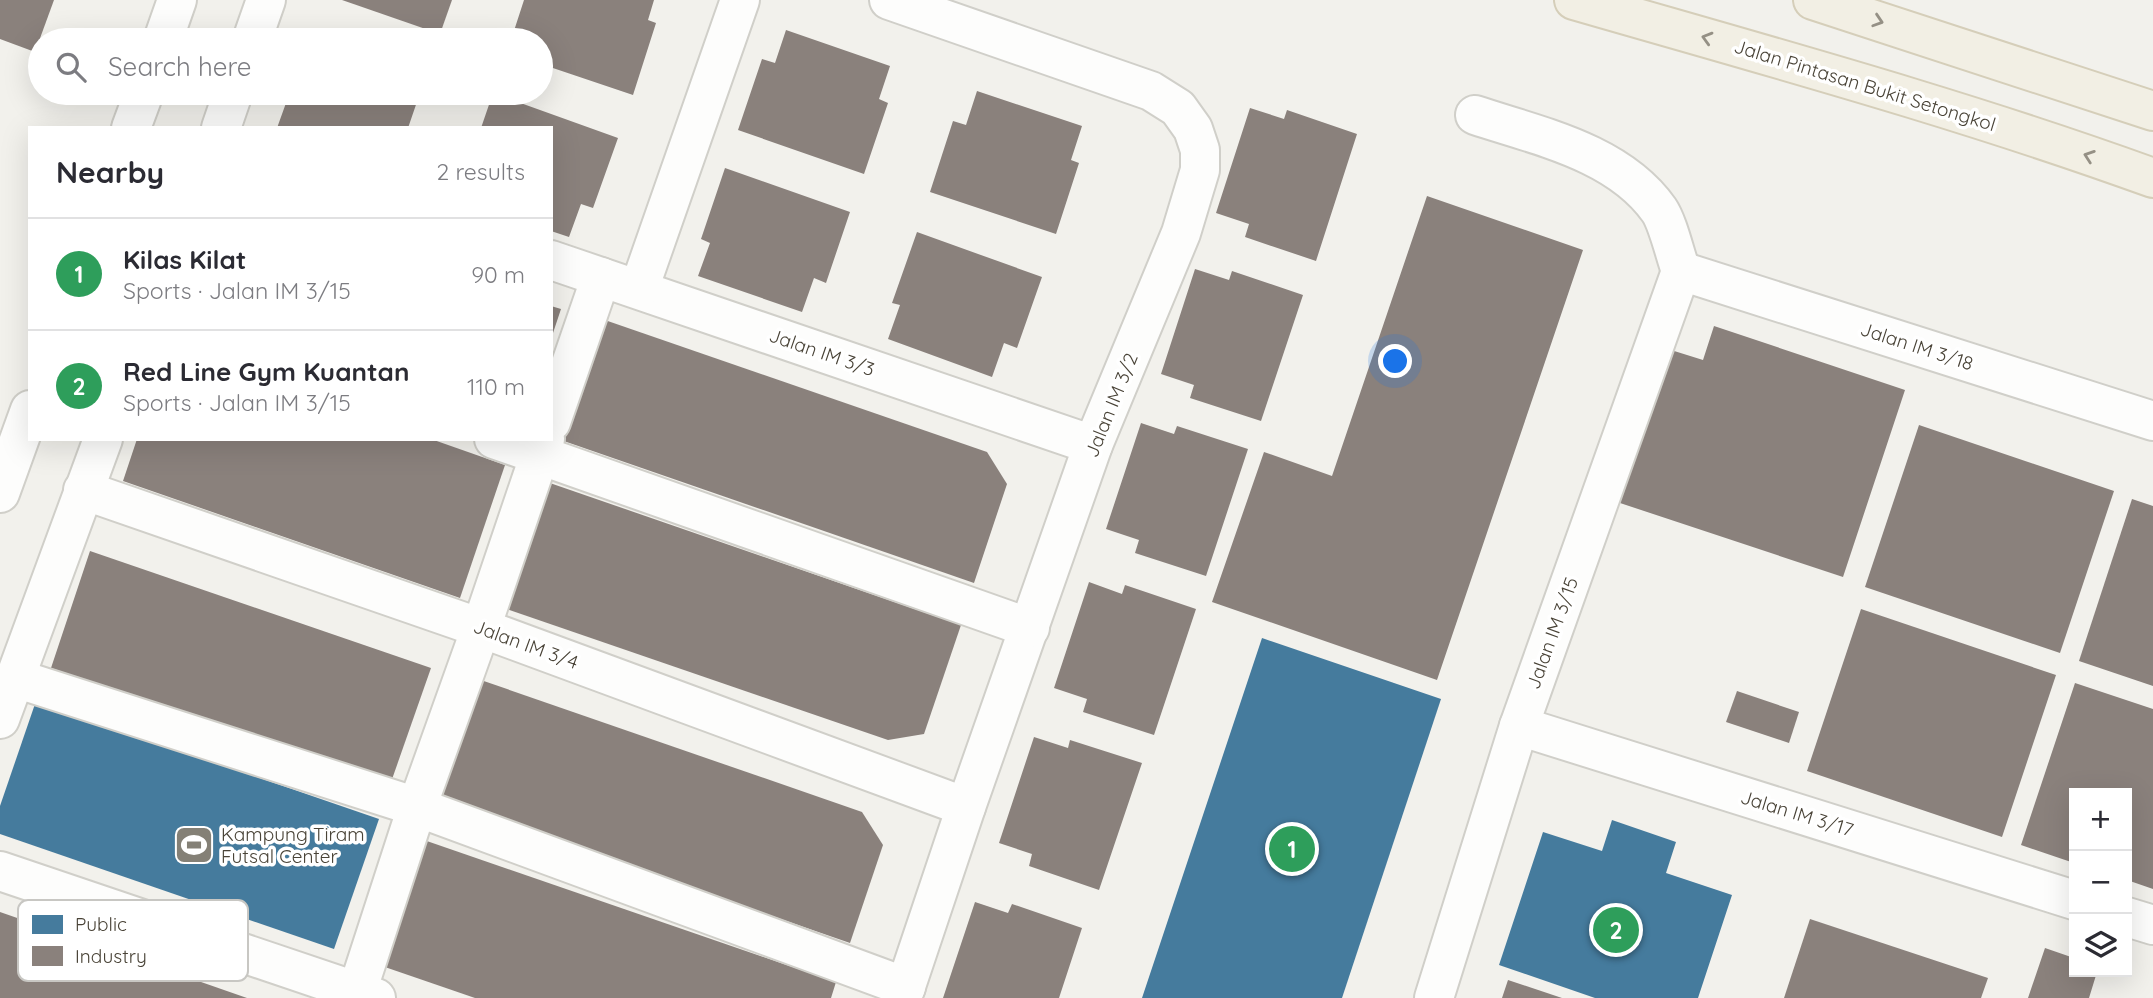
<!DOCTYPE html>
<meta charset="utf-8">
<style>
:root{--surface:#fff;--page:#f7f7f7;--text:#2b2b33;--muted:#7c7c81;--line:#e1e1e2;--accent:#848076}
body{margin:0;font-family:Quicksand,sans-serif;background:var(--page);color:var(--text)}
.controls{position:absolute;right:21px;bottom:21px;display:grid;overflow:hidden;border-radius:0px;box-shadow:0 7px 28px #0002}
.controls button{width:63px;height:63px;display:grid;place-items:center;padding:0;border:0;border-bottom:2px solid var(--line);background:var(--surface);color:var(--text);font:35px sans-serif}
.you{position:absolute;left:1396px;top:362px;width:24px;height:24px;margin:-18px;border:5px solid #fff;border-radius:50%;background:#1a73e8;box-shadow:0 0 0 10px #1a73e833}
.badge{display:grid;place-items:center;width:46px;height:46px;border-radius:50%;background:var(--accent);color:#fff;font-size:23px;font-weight:700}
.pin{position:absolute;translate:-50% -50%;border:4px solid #fff;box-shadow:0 2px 7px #0006}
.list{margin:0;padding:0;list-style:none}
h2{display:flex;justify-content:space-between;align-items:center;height:91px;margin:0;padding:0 28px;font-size:30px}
h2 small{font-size:23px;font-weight:400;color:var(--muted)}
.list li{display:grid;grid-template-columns:46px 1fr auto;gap:21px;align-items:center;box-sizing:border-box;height:112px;padding:0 28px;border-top:2px solid var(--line)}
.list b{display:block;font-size:26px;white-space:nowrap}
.list p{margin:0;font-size:23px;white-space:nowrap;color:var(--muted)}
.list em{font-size:23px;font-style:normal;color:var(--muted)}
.icon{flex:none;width:38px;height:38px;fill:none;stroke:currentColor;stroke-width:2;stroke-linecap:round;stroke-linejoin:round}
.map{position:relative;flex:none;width:2153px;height:998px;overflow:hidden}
.search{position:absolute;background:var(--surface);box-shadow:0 7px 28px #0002;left:28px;top:28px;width:525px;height:77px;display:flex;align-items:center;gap:18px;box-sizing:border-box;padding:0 24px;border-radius:38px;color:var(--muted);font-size:26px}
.panel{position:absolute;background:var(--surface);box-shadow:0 7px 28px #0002;left:28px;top:126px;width:525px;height:315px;border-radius:0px}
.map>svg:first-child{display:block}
.public{fill:#457b9d}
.industry{fill:#8a817c}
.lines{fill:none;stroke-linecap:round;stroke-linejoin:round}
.minor-casing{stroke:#d0cfc9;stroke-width:42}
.major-casing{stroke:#d5ceb9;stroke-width:42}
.minor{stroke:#fdfdfc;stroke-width:38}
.major{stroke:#f2efe4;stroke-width:38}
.oneway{stroke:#959085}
.labels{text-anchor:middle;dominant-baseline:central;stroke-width:7;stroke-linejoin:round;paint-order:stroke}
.street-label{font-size:19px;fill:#494337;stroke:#fff}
.poi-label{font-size:19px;fill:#494337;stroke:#fff;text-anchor:start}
.key{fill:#fff;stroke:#c8c7c3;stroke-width:2}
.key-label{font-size:19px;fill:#494337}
</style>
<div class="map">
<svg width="2153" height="998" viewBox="0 0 2153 998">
<rect width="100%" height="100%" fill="#f2f1ec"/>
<g class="public">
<polygon points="1262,638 1441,699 1342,998 1142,998"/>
<polygon points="36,701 379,819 334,949 0,834 0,806"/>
<polygon points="1612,820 1676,842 1666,873 1732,895 1698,998 1595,998 1499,965 1543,832 1602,851"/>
</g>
<g class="industry">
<polygon points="0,0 54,0 35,52 0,39"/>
<polygon points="342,0 452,0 440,34"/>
<polygon points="524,0 654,0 648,20 656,23 633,95 541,64 541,40 511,40"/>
<polygon points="302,29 334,40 298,40"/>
<polygon points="786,30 890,66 879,99 888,103 864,174 738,130 762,59 775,63"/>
<polygon points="977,91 1082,126 1071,160 1079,163 1056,234 930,192 953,121 966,125"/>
<polygon points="280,93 420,93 408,128 277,128 286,103 277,100"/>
<polygon points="493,93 618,138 593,208 581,204 569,237 551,231 551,128 481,128"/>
<polygon points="1250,108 1284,119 1287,110 1357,134 1316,261 1245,237 1249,224 1216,213"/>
<polygon points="725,168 850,212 826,283 814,278 802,312 698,276 710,243 701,239"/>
<polygon points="1427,196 1583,250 1437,680 1212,602 1264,452 1332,476"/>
<polygon points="917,232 1042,277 1017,348 1004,343 992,377 888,339 900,305 892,303"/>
<polygon points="1195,269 1229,280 1232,271 1303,295 1261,421 1190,398 1194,385 1161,374"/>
<polygon points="551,306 561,309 552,336 551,335"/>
<polygon points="599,318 987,452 1007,484 974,583 558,439"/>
<polygon points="1714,326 1905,390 1843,577 1620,503 1671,350 1703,360"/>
<polygon points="1141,423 1174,434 1177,426 1248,449 1206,576 1135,553 1139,540 1106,529"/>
<polygon points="1919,425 2114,491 2060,653 1865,587"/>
<polygon points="137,439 431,439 505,465 460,598 123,481"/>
<polygon points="547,482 961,625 924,734 888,740 504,608"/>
<polygon points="2132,499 2153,506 2153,686 2079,661"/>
<polygon points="90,551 431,668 390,785 51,668"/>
<polygon points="1089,582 1122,594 1125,585 1196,609 1154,735 1083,712 1087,699 1054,688"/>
<polygon points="1861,609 2056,675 2002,837 1807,771"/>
<polygon points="475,678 862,812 883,845 850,943 433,798"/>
<polygon points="2075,683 2153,709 2153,889 2127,880 2127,793 2074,793 2074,863 2021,845"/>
<polygon points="1737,691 1799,712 1789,743 1726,722"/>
<polygon points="1034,737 1068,748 1070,740 1142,763 1099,890 1029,866 1032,854 999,843"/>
<polygon points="421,839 836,982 831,998 475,998 379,965"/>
<polygon points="975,902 1008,913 1012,904 1082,928 1059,998 943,998"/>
<polygon points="0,912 247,998 0,998"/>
<polygon points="1810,919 1988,978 1981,998 1784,998"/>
<polygon points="2045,948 2074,958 2074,972 2097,972 2089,998 2028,998"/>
<polygon points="1508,980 1562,998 1502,998"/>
</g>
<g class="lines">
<g class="minor-casing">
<g id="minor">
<polyline points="889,0 1151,91 1178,108 1193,129 1200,150 1200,170 1181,233 1093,445 966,807 902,998"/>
<polyline points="163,40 177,0"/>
<polyline points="252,40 266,0"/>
<path d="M 1475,115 C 1538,136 1618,152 1659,210 C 1668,223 1675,255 1681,271"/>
<polyline points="131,128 144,93"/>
<polyline points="221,128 233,93"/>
<polyline points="551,260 1093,445"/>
<polyline points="1681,271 2153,421"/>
<polyline points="639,289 740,0"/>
<polyline points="551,422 601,277"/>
<polyline points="494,439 1030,628"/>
<polyline points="83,490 481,628 966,807"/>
<polyline points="0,493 30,410"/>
<polyline points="15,678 417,807 906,987"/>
<polyline points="0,719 103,439"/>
<polyline points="1519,726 2074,900"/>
<polyline points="0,871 376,998"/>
<polyline points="2127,917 2153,925"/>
<polyline points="355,998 417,807 481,628 545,439"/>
<polyline points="1434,998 1519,726 1681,271"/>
</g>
</g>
<g class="major-casing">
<g id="major">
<path d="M 1574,0 C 1768,56 1963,109 2153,178"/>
<polyline points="1813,0 2153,111"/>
</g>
</g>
<use href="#minor" class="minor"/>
<use href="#major" class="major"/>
</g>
<defs><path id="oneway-chevron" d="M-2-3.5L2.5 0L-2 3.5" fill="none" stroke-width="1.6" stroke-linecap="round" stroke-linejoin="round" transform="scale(1.75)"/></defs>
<g class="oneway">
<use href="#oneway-chevron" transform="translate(1878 21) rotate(18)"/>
<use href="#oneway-chevron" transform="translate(1707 38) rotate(-164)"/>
<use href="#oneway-chevron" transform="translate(2089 156) rotate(-161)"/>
</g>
<defs>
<g id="stadium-square" transform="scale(2.0125)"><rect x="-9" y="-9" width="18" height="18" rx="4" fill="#848076" stroke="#fff"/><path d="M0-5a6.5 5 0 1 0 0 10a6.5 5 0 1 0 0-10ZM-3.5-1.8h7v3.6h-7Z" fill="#fff"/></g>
</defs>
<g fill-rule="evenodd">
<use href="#stadium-square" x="194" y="845"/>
</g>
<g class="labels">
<g class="street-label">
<text transform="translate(1865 85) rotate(17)">Jalan Pintasan Bukit Setongkol</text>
<text transform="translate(1917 346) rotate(18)">Jalan IM 3/18</text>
<text transform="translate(822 352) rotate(19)">Jalan IM 3/3</text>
<text transform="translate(1111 405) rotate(-68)">Jalan IM 3/2</text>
<text transform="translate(1552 633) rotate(-70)">Jalan IM 3/15</text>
<text transform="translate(526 644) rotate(20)">Jalan IM 3/4</text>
<text transform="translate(1797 813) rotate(17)">Jalan IM 3/17</text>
</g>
<g class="poi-label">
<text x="221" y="834">Kampung Tiram<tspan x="221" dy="22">Futsal Center</tspan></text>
</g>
</g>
<rect x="18" y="900" width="230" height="81" rx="10" class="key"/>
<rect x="32" y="915" width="31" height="19" fill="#457b9d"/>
<rect x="32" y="946" width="31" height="20" fill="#8a817c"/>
<g class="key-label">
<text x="75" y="931">Public</text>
<text x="75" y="963">Industry</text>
</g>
</svg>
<div class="controls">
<button>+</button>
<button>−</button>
<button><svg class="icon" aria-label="layers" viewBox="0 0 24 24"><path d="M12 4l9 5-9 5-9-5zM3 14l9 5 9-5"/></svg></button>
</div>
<div class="you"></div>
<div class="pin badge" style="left:1292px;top:849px;background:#2e9e5b">1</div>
<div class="pin badge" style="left:1616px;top:930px;background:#2e9e5b">2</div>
<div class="search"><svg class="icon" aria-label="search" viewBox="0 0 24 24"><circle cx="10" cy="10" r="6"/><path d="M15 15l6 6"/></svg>Search here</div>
<section class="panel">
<h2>Nearby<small>2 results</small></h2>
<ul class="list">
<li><span class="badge" style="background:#2e9e5b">1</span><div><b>Kilas Kilat</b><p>Sports · Jalan IM 3/15</p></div><em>90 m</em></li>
<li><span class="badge" style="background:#2e9e5b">2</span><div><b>Red Line Gym Kuantan</b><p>Sports · Jalan IM 3/15</p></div><em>110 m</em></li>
</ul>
</section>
</div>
